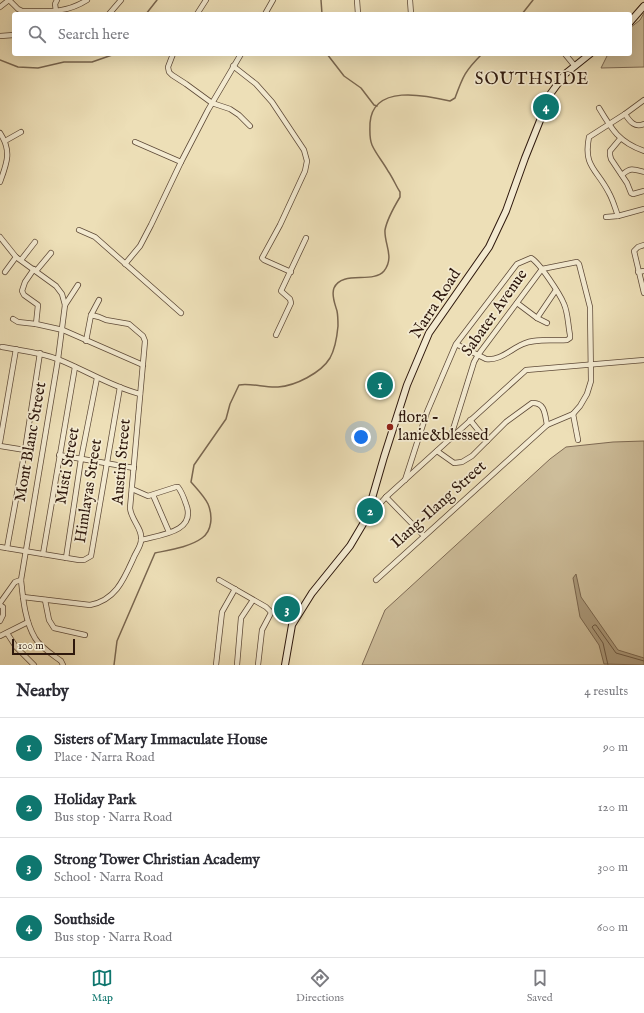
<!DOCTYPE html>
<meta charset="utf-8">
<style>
:root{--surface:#fff;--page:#f7f7f7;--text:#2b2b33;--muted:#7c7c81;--line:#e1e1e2;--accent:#0f766e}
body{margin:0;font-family:"IM FELL English",serif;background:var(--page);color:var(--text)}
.scale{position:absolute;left:12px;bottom:10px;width:63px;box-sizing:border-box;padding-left:4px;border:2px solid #2e180d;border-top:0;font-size:11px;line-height:14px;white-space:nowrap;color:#2e180d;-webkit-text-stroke:3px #f3ead0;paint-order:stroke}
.you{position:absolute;left:361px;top:437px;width:14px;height:14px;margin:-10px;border:3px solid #fff;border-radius:50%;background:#1a73e8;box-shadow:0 0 0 6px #1a73e833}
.badge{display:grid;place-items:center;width:26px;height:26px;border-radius:50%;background:var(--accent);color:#fff;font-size:13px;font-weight:700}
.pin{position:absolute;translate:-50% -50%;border:2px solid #fff;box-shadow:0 1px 4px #0006}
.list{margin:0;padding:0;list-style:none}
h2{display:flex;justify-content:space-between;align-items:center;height:52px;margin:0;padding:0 16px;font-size:17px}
h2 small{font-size:13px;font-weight:400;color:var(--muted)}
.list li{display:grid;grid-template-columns:26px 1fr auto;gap:12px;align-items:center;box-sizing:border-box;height:60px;padding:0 16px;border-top:1px solid var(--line)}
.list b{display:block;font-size:15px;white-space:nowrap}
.list p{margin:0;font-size:13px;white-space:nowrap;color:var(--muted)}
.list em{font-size:13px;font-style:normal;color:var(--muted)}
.icon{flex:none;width:22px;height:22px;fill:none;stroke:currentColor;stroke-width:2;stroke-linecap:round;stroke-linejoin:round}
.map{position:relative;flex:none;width:644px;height:665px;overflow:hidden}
.search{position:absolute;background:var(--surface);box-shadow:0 4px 16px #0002;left:12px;right:12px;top:12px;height:44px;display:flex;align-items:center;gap:10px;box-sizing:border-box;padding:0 14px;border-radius:4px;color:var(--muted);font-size:15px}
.sheet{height:292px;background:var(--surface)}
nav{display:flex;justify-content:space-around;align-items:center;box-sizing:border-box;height:56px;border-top:1px solid var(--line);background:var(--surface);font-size:11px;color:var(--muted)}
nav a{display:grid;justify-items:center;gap:2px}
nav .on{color:var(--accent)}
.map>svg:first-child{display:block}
.green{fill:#cdbd9a;stroke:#7e6a54}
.water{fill:#ac9b7d;stroke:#7a6750}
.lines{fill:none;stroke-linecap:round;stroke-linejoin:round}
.shore{stroke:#6d5a45;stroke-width:1}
.stream{stroke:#7a6750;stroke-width:1.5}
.street-casing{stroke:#5e4a38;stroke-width:6}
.secondary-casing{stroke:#2e180d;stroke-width:8}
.street{stroke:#f3ead0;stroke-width:4.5}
.secondary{stroke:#f3ead0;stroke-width:6}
.poi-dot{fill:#8f2418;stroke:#f3ead0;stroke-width:1.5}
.labels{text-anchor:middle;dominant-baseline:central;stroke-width:3.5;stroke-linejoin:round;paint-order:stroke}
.street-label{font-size:16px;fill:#2e180d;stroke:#f3ead0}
.poi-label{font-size:16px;fill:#2e180d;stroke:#f3ead0;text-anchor:start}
.neighbourhood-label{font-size:17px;letter-spacing:1px;fill:#2e180d;stroke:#f3ead0}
</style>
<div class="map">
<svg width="644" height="665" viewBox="0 0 644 665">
<rect width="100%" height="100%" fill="#eddfb7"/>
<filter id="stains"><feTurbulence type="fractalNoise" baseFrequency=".005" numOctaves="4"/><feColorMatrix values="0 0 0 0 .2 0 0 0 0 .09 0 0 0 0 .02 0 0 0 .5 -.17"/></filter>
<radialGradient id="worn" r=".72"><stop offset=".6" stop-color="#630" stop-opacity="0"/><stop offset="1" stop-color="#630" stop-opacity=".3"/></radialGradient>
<g class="green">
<polygon points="644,13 644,67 601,68 608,54 630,54 630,28 640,20"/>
<polygon points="644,441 644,665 362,665 385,610 550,459 566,447 613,442"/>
</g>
<polygon class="water" points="576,574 581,597 618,650 644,658 644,665 604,664 599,645 580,617 573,578"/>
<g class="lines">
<polyline class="shore" points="608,665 603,643 592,627 594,625 596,625 616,653 644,661"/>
<g class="stream">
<polyline points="321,0 322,14"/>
<polyline points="146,14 157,0"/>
<polyline points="522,14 533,0"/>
<polyline points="327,54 344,76 361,88 374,105 377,106"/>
<polyline points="0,60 18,67 38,68 64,62 92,62 115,54"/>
<path d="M 114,665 L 117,641 L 155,553 C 169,550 190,547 202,538 C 212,531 213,516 208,504 C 204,496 197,489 191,482 L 194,465 L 226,419 L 230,404 L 239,385 C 252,383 265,388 278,387 C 295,386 321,373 330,358 C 335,349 337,337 338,326 C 338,322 338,316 337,311 C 335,304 331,295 334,288 C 342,270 373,284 384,271 C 395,257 384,244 385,230 C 387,219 394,207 400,197 L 400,192 C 396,186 393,178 388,171 C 383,162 376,154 372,145 C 369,138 370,130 370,123 C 373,84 425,95 450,101 L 455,98 C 463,76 465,71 482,54"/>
</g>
<g class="street-casing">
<g id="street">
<path d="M 9,0 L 18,9 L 22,11 C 47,11 65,14 87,0"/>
<polyline points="357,0 358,14"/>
<polyline points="410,0 411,14"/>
<polyline points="0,7 9,0"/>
<polyline points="56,11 55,4 57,0"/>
<polyline points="109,14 121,0"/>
<polyline points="197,14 206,0"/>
<polyline points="265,14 273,0"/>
<polyline points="0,36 14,35"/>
<polyline points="173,54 168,67 169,72 172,75 186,84 212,103 230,109 239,115 250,126"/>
<polyline points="565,54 574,65"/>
<polyline points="233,66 256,84 272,102 304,150 307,161 305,171 280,225 262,258 264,260 291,272"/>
<path d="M 599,108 C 612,130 619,142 644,151"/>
<path d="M 625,114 C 630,122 635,128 644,124"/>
<path d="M 0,133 C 12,151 7,163 0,182"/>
<polyline points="620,139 610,151 610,155 611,159 627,183 631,193 633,194 644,191"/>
<polyline points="5,141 21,132"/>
<polyline points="135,142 181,162"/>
<path d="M 622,175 C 630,167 634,169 644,172"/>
<path d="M 618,216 C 615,208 613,200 609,193 C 597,169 583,167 589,137 L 625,114 L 644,100"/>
<polyline points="606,217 618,216 644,209"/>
<polyline points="79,230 95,237 181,313"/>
<path d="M 0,237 L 16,257 L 56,286 L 62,294 L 65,305 L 58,359 L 21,580 C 23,599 25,621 35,638 C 40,647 53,655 61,661 L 63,665"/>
<polyline points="644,245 638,247 634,251 644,293"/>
<polyline points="21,260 35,242"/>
<polyline points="125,264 140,246 151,225 181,162 208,110 241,54"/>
<polyline points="34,269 25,282 22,291 24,295 38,305 36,324"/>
<polyline points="36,271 51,253"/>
<polyline points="5,272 16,257"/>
<polyline points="638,272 644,271"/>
<polyline points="517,303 537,318 547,323"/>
<polyline points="65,305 78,285"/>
<polyline points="537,318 556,290"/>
<polyline points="13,319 18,322 36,324 63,330 143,365"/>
<polyline points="276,335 291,303 290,299 281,291 306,238"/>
<polyline points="86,341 91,315 99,300"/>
<path d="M 2,347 C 22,351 41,352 60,360 C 87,371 112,387 140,394"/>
<polyline points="573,414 578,440"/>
<polyline points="470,420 487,441"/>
<polyline points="0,442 16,349"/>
<polyline points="0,446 25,450"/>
<path d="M 437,451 L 454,463 L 462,462 L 472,456 L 506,422 L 532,403 C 545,402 545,415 547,425"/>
<polyline points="59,455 134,468"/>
<path d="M 405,480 L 427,412 L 456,344 L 517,264 L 531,258 C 539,262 560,294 564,304 C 568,313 568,325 570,335 L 570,338 L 567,340 C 553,341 535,338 523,344 C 511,349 500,361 486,359 L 456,344"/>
<path d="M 132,489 L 148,496 L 176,487 L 178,487 C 182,492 184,498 186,504 C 197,532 160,535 141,540"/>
<polyline points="153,495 169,532"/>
<polyline points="386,497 424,536"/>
<polyline points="366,519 386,497 526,370 644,360"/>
<polyline points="0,547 79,560 84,560 91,556 120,387"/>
<polyline points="7,548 25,450 40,353"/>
<polyline points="43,554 75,367"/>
<polyline points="66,558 81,459 97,378"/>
<polyline points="219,580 266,607 270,611 271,613 262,630 258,665"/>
<polyline points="376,580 547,425 573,414 580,406 587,394 591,381 590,307 579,264 577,262 542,269 478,355 474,362 450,439"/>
<path d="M 23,597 L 90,605 C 116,600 124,579 134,557 C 136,552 141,546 141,540 C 143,529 131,520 130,508 L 145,341 L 143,336 L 129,324 L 106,320 L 99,317 L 91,315"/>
<polyline points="45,600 49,620 54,628 85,635"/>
<polyline points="0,603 15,582 21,580"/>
<polyline points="0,605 3,607 3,615 0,621"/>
<polyline points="7,633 16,647 34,665"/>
<polyline points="0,636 28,622"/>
<polyline points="216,665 222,612 235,589"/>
<polyline points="237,665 241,618 253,600"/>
</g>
</g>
<g class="secondary-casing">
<g id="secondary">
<polyline points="630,22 644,6"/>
<polyline points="285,665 292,625 312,593 350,546 366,519 384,457 407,385 429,333 489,247 506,211 525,158 551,93 565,74 590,54"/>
</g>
</g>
<use href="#street" class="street"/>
<use href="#secondary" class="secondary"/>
</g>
<circle class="poi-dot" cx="390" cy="427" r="4"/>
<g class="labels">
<g class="street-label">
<text transform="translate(436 304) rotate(-57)">Narra Road</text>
<text transform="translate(495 313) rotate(-55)">Sabater Avenue</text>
<text transform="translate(31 442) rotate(-80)">Mont Blanc Street</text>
<text transform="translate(122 462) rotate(-85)">Austin Street</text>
<text transform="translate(68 466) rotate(-80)">Misti Street</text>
<text transform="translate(89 491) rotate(-81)">Himlayas Street</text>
<text transform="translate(439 505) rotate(-42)">Ilang-Ilang Street</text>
</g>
<g class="poi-label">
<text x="398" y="418">flora -<tspan x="398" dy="18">lanie&amp;blessed</tspan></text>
</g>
<g class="neighbourhood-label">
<text x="532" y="79">SOUTHSIDE</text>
</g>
</g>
<rect width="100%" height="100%" filter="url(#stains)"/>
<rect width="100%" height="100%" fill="url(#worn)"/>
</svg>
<div class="scale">100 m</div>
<div class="you"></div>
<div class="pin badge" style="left:380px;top:385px">1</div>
<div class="pin badge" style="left:370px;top:511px">2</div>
<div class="pin badge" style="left:287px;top:609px">3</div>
<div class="pin badge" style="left:546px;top:107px">4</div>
<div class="search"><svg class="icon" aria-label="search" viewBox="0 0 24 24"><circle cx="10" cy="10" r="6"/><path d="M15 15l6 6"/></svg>Search here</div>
</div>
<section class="sheet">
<h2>Nearby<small>4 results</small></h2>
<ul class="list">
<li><span class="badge">1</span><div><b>Sisters of Mary Immaculate House</b><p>Place · Narra Road</p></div><em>90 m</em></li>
<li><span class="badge">2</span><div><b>Holiday Park</b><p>Bus stop · Narra Road</p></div><em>120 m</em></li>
<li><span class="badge">3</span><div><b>Strong Tower Christian Academy</b><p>School · Narra Road</p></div><em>300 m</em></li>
<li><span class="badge">4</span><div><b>Southside</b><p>Bus stop · Narra Road</p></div><em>600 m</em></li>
</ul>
</section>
<nav>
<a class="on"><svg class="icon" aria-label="map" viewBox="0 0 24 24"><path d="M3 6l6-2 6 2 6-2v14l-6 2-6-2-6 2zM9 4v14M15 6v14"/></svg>Map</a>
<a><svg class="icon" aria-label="directions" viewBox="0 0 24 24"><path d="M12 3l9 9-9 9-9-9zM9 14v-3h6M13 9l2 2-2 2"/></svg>Directions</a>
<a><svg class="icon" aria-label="saved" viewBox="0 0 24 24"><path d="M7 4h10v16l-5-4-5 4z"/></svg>Saved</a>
</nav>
